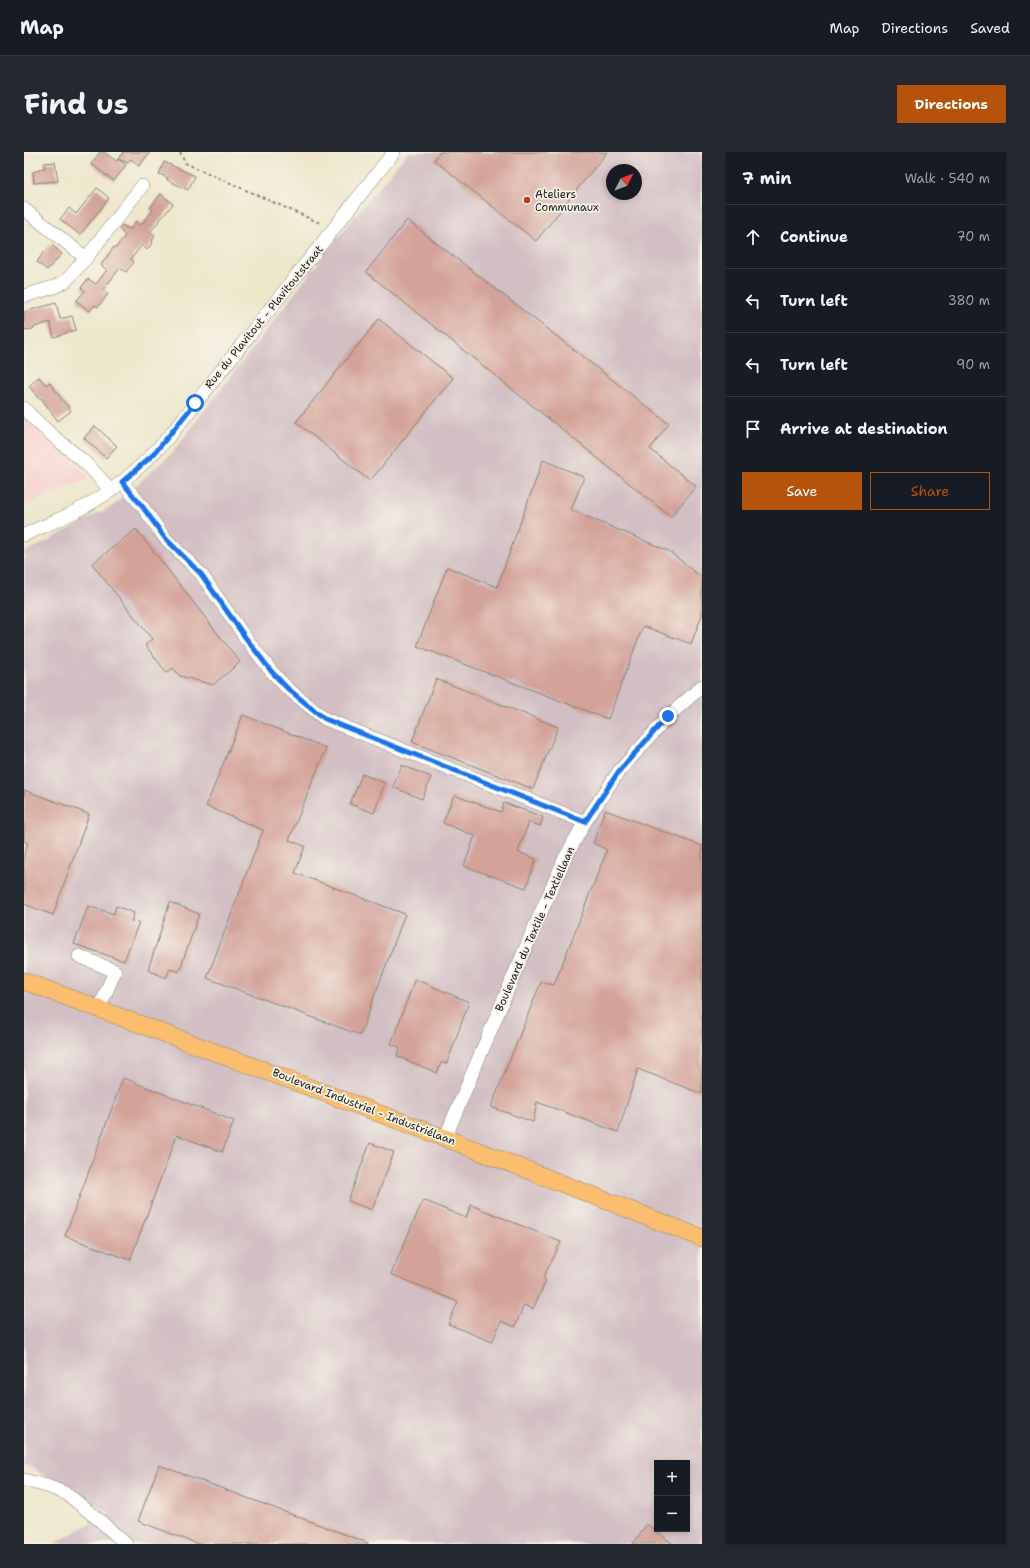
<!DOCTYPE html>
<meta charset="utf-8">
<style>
:root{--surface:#171b24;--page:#242831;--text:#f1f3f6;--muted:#9ea1a6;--line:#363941;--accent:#b45309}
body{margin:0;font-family:"Shantell Sans",sans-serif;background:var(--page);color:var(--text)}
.controls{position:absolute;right:12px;bottom:12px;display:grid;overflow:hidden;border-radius:0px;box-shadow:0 2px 6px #0003}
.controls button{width:36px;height:36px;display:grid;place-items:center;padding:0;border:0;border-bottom:1px solid var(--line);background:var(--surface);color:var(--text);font:20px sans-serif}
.compass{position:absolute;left:582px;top:12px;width:36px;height:36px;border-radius:50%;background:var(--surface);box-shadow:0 2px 6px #0003;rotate:48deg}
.stop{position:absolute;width:12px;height:12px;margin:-9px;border:3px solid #1a73e8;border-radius:50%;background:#fff}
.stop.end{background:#1a73e8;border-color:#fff;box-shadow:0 1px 4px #0008}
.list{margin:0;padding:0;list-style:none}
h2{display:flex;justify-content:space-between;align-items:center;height:52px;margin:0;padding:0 16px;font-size:17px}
h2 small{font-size:13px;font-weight:400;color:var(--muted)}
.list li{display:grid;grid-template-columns:26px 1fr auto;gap:12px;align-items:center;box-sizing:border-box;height:64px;padding:0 16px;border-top:1px solid var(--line)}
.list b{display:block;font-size:15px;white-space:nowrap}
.list em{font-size:13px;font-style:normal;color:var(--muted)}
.actions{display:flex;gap:8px;padding:12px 16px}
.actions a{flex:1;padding:9px 0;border:1px solid var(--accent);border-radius:0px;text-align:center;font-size:14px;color:var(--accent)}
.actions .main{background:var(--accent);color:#fff}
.icon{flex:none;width:22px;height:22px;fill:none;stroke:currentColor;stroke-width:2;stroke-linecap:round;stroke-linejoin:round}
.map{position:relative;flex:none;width:678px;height:1392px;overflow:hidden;border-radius:0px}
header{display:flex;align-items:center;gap:24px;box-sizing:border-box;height:56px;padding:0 20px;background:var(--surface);border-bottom:1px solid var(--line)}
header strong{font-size:19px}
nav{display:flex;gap:22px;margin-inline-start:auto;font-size:14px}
.intro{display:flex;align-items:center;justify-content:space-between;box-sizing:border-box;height:96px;padding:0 24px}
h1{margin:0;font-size:28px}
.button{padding:10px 18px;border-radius:0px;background:var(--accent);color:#fff;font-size:14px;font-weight:700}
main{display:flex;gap:24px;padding:0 24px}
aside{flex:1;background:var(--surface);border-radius:0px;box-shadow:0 2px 6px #0003}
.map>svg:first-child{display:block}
.built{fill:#f7d0cc}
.industrial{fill:#d2bec3;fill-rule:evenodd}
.building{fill:#d3a299}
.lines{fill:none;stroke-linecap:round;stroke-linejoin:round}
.minor-casing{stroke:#858274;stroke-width:14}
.major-casing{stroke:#858274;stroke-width:18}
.path{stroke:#858274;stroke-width:2;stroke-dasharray:3 3;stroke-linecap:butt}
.minor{stroke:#fff;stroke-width:13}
.major{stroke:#fabe6e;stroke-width:17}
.route{stroke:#1a73e8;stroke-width:5}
.poi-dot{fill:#c8321e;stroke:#f7f3e8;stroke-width:1.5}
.labels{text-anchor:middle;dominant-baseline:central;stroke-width:3.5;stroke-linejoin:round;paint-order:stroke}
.poi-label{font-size:11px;fill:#1c1c1c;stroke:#f7f3e8;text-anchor:start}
.street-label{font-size:11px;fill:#1c1c1c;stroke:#f7f3e8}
</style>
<header>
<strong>Map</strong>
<nav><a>Map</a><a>Directions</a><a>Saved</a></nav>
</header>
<div class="intro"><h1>Find us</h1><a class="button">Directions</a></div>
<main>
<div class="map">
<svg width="678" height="1392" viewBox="0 0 678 1392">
<rect width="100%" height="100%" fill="#f7f3e8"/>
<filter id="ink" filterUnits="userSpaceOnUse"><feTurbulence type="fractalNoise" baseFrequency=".025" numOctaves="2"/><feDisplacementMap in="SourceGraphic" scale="8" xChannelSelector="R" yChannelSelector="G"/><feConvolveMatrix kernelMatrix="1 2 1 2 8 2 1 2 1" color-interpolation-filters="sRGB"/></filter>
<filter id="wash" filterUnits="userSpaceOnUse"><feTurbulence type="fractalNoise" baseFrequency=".012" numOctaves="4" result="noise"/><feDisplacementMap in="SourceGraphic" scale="16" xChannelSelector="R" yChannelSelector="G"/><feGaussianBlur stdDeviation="0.9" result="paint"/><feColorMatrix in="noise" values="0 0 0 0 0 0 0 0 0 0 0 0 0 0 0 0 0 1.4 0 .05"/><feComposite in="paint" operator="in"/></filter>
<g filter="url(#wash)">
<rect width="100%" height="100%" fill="#eee7cc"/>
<polygon class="built" points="0,262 66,326 0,353"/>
<path class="industrial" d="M 384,0 L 678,0 L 678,1392 L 30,1392 L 85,1361 L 8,1316 L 0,1314 L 0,400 L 16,393 L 90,353 L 148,301 L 318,80 ZM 588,18 L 612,18 L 612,42 L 588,42 ZM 633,1311 L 663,1311 L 663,1377 L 633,1377 Z"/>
<g id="blocks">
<g class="building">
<polygon points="76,0 80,0 92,9 94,7 102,13 90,29 67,12"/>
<polygon points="98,0 126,0 115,14 107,7 104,11 94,7 99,1"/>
<polygon points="416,0 583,0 512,89 410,8"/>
<polygon points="31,10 34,29 10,31 9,20 15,18 15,17 21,16 20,11"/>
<polygon points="140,10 171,24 164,38 143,28 144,26 135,22"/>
<polygon points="73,36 85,46 56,83 36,67 45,56 52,62"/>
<polygon points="137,42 149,52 126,80 131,84 128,89 129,90 123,98 118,93 107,107 110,110 102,120 96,116 79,138 84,142 74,155 71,153 66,159 52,149 61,139 57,136 64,127 72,132 83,118 77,113 90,95 92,96 101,84 95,77 98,73 106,77 112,69 117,73 129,58 126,56"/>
<polygon points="383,68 645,272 626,297 672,334 647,365 342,120"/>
<polygon points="28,93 38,102 23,118 13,110 19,101"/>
<polygon points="32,151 36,167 48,164 52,178 30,185 26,170 11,175 9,177 0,178 0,160"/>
<polygon points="355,167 429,226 346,329 272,270"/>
<polygon points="15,225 22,233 25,230 47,259 34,269 17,246 15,247 5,234"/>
<polygon points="71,274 93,294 82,306 60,286"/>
<polygon points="519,308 560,325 547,358 645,399 678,426 678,463 667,492 619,474 584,567 393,494 423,415 473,435"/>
<polygon points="112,377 216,510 189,533 156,524 149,516 143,521 121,493 128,487 68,412"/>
<polygon points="412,527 534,575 509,637 388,590"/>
<polygon points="219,563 302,596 265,688 281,694 271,721 381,762 336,883 183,826 239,678 182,654"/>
<polygon points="378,613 407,625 398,647 369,635"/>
<polygon points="338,622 361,631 350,661 326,652"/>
<polygon points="0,638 65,662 29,763 0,752 0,702 4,691 0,689"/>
<polygon points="430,643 477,660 480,651 519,665 516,674 505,670 494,700 512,707 502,736 440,714 451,684 419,671"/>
<polygon points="581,658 678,694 678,942 614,917 594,980 513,950 509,970 467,955 517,830 530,833 583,698 569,691"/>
<polygon points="146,750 175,762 155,820 146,817 142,826 124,818"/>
<polygon points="64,754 90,762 92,754 110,761 107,769 115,770 100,809 50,792"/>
<polygon points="391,827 445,850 423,911 417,911 413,921 373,904 376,895 367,892"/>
<polygon points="99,926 210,969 198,1000 153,983 106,1108 41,1084"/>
<polygon points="346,991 370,1000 348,1058 324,1049"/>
<polygon points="399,1048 442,1066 447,1053 537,1090 519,1126 522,1129 509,1157 500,1153 491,1175 477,1169 468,1190 424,1172 434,1150 367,1122"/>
<polygon points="135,1313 344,1391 344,1392 174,1392 114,1369"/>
<polygon points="623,1372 649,1392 609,1392"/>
</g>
</g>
</g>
<g filter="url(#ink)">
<use href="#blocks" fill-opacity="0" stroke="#858274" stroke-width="1"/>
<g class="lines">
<g class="minor-casing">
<g id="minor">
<polyline points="0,57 62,106"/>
<polyline points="0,144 30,135 42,129 62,106 118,34"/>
<path d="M 0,256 C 25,286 64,306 86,339"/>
<polyline points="98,330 118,354 141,386 177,422 221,485 247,519 263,536 301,567 561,670"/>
<path d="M 0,383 C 19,374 38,367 56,357 C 92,339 122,311 148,281 L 370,0"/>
<polyline points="55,804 91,819 75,857"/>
<polyline points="421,986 507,783 541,706 561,670 595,619 645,564 678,534"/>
<polyline points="0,1328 23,1334 43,1342 74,1367 102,1392"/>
</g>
</g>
<g class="major-casing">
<polyline id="major" points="0,829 421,986 678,1086"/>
</g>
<polyline class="path" points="156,0 161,11 298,72"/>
<use href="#minor" class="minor"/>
<use href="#major" class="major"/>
</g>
</g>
<g class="lines" filter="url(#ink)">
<polyline class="route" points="171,251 130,302 98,330 118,354 141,386 177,422 221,485 247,519 263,536 301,567 561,670 595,619 644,564"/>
</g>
<circle class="poi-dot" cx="503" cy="48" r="4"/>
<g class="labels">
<g class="poi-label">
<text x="511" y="42">Ateliers<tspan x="511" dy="13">Communaux</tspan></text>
</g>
<g class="street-label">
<text transform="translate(240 165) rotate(-51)">Rue du Plavitout - Plavitoutstraat</text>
<text transform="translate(511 777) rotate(-66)">Boulevard du Textile - Textiellaan</text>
<text transform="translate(340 955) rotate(21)">Boulevard Industriel - Industriélaan</text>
</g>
</g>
</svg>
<div class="controls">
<button>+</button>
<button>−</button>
</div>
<svg class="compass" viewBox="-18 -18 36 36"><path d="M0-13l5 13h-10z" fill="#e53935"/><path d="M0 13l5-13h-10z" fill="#9ea1a6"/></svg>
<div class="stop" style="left:171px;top:251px"></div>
<div class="stop end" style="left:644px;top:564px"></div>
</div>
<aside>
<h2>7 min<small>Walk · 540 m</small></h2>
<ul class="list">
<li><svg class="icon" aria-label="ahead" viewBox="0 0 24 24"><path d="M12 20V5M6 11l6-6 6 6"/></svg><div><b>Continue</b></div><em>70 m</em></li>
<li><svg class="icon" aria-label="left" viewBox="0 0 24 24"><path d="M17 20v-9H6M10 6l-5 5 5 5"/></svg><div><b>Turn left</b></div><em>380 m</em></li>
<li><svg class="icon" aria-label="left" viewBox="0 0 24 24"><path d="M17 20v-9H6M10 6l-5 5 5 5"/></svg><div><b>Turn left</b></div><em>90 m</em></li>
<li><svg class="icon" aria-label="arrive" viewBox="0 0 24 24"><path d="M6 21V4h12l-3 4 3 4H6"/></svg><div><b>Arrive at destination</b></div></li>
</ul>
<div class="actions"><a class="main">Save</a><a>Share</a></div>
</aside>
</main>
